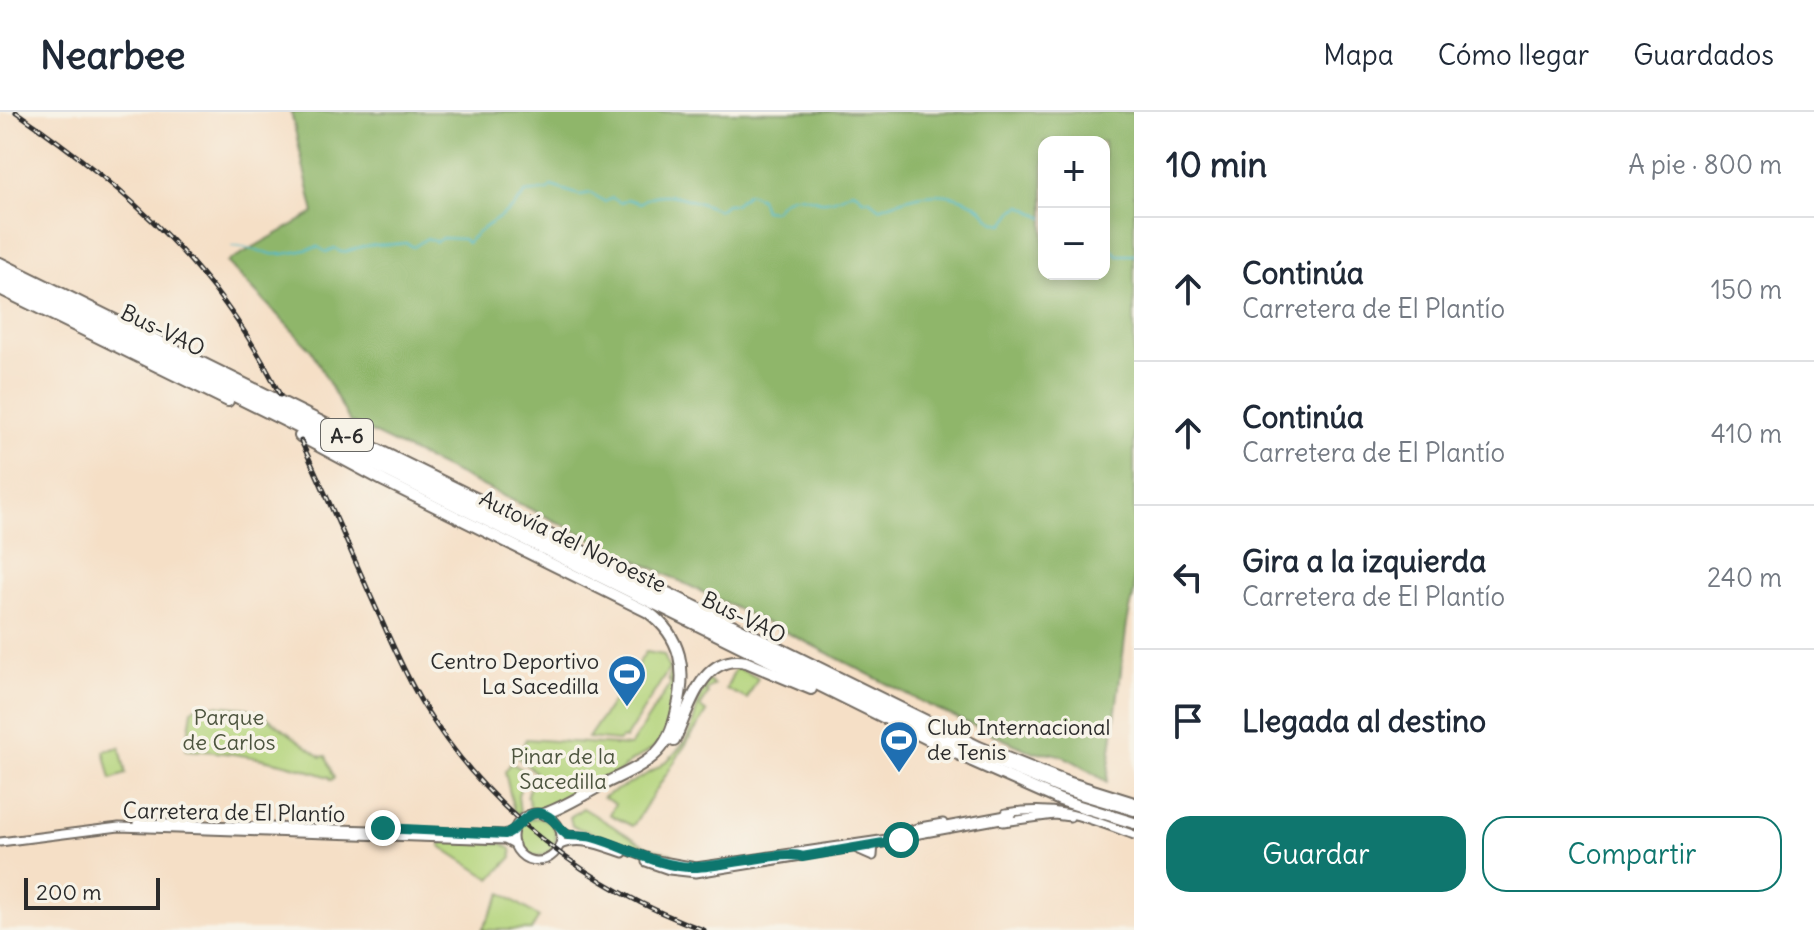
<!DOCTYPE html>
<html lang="es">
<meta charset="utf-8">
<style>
:root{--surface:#fff;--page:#f6f6f7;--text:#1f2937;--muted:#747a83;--line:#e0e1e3;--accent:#0f766e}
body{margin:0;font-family:Delius,sans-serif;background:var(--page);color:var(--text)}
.controls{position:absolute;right:24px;top:24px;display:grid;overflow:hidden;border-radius:16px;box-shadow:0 4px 12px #0003}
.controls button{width:72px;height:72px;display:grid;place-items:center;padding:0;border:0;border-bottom:2px solid var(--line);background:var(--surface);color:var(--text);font:40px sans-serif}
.scale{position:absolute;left:24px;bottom:20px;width:136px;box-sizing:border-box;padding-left:8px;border:4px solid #2b2b2b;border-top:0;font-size:22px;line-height:28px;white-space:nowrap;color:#2b2b2b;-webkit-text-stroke:6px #f7f3e8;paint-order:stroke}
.stop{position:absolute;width:24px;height:24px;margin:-18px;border:6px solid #0f766e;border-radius:50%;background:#fff}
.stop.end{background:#0f766e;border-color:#fff;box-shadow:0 2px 8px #0008}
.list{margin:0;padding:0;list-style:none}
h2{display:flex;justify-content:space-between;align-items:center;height:104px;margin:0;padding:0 32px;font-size:34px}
h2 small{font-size:26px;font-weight:400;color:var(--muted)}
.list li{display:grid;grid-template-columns:52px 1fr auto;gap:24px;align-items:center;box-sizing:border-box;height:144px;padding:0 32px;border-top:2px solid var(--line)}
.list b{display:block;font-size:30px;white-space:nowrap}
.list p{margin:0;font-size:26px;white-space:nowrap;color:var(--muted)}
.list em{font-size:26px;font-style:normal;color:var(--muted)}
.actions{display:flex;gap:16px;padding:24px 32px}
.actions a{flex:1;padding:18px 0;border:2px solid var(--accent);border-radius:24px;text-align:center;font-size:28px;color:var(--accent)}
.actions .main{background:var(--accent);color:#fff}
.icon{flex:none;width:44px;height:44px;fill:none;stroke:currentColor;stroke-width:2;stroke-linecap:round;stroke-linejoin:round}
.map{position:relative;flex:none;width:1134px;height:818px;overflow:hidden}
header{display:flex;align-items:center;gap:48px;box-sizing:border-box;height:112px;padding:0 40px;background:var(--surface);border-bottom:2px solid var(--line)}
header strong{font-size:38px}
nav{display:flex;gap:44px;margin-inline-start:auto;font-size:28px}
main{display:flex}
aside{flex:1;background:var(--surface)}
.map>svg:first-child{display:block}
.green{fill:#b4d47b;stroke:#708053;stroke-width:2}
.forest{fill:#8fb66b;stroke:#5d704b;stroke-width:2;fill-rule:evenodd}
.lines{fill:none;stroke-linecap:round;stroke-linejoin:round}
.stream{stroke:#4cb9c8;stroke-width:2}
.highway-tunnel{stroke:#cdbba7;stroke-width:10;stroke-dasharray:10 5;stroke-linecap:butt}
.secondary-casing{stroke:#726a61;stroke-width:11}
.highway-casing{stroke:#726a61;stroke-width:14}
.secondary{stroke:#fff;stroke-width:7}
.highway{stroke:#fff;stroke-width:10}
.rail-casing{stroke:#2b2b2b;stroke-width:5}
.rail{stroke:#f7f3e8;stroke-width:2;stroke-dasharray:6;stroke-linecap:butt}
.route{stroke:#0f766e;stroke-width:10}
.labels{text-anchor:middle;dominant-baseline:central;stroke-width:7;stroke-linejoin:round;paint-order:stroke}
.shield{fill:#f7f3e8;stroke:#686764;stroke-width:2}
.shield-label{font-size:20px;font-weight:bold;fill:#2b2b2b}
.street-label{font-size:22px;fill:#2b2b2b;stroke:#f7f3e8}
.poi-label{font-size:22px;fill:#2b2b2b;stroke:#f7f3e8;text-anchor:end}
.park-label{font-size:22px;fill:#4d553f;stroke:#f7f3e8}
</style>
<header>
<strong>Nearbee</strong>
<nav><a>Mapa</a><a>Cómo llegar</a><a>Guardados</a></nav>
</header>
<main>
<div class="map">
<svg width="1134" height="818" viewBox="0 0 1134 818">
<rect width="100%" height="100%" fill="#f7f3e8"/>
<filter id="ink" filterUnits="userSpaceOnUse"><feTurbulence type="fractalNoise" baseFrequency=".0125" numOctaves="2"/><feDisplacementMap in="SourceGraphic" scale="16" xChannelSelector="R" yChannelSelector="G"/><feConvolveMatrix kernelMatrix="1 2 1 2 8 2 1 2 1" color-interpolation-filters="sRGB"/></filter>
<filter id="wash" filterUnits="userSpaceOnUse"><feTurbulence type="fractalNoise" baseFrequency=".006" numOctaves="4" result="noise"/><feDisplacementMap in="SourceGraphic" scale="32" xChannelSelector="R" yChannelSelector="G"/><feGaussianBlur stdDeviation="1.8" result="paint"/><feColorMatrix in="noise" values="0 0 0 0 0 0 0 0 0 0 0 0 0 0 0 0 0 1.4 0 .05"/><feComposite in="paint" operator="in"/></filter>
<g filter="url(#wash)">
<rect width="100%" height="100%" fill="#f5dfc6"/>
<g class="green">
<polygon points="646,540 664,543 669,557 625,627 622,626 618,629 588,626"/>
<path d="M 673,553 C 680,577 672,620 652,637 C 642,645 628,648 621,659 L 549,697 L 533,697 L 530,695 L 527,683 L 535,660 L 517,645 L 526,627 L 630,634 L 671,571 L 668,568 Z"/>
<polygon points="736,555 758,566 747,587 726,577"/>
<path d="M 708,568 L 714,573 L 706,578 L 708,582 L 700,595 L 707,600 L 634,712 L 632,714 L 609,702 L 615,692 L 603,685 C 632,669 673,655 689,622 C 697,604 697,584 708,568 Z"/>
<path d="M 199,592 L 247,596 L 261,601 L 321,645 L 326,644 L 334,666 L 331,668 L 329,665 C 281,648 237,640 186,638 L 192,598 Z"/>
<polygon points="120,635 126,662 111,667 104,639"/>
<polygon points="511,651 527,660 518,683 520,703 514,699 505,660"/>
<polygon points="583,696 644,733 672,742 679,747 645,739 572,714 570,705"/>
<circle cx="537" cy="725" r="19"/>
<polygon points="443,728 501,731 511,737 512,745 491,767 440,734"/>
<polygon points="502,781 539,805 531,818 482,818"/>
</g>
<path class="forest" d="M 291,0 L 1134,0 L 1134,480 L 1127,511 L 1107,670 C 1085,657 1061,636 1034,641 L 928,593 L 808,531 L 350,310 L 311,238 L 227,150 L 314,101 ZM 1104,30 L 1104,162 L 1044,162 L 1044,30 Z"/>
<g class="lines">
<g class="stream">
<polyline points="1104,128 1117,143 1134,143"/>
<path d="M 232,134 C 248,134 257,140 271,142 C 285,144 304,138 318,135 L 326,140 L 335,136 L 340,140 C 350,140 356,135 366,134 C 379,132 393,133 406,131 L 414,135 L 427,126 L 436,130 L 442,126 L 463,127 L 467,131 C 483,111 513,103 525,81 L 548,78 L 551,74 L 580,83 L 591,81 L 605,90 L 612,86 L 621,91 L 627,87 L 640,91 C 661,73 696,90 719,98 L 726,92 L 735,92 L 748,81 L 760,86 L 764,98 L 773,99 C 778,95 782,88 788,86 C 800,81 810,87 821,89 C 830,90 843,85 852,79 L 859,82 L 862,87 L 870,88 L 879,96 C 911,84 941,74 974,92 C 987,99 987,111 1004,112 L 1015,97 L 1022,94 L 1044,106"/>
</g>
</g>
</g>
<g filter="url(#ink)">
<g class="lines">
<polyline class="highway-tunnel" points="1054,699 1095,696 1115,699"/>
<g class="secondary-casing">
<g id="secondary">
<path d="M 1006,701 C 1059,693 1085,705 1134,723"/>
<circle cx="537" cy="725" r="24"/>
<polyline points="1003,710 1054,703 1070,705"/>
<polyline points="137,711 505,722 514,718"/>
<polyline points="560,718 568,723 594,726 651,747 696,755 887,727 920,715 943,711"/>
<polyline points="0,730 119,715 505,728 515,733"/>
<path d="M 560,733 C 581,724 602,734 623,741"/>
<polyline points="857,737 873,744 874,731"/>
<polyline points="646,750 669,758 696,761 901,728"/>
</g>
</g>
<g class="highway-casing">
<g id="highway">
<polyline points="0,151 979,635 1064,669 1134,691"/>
<polyline points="0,160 976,641 1057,675 1134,698"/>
<polyline points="0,168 972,649 1060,688 1134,711"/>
<polyline points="0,177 228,289"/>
<path d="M 300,324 L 384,369 L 648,500 C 682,525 687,558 677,598 C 673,616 667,633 652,645 C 638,657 619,664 604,672 C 584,682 565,695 544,702"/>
<path d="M 674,629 C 689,598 701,541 746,550 L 811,577"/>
<polyline points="900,724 1009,704"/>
</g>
</g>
<use href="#secondary" class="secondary"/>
<use href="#highway" class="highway"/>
<g class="rail-casing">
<g id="rail">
<path d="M 16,0 C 127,76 220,159 280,283"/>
<path d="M 301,329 C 327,384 351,440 376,496 C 391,529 405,563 424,594 C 487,698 590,777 704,818"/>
</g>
</g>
<use href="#rail" class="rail"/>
</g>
</g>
<g class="lines" filter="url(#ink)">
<path class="route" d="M 383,716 L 505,722 C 521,717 528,691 549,705 C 557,710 560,718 568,723 C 576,724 584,723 592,725 C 626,734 657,755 693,755 C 718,756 785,737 802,745 L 901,728"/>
</g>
<defs>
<g id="stadium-pin" transform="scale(2)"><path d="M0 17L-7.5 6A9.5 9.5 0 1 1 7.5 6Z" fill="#1f6fb2" stroke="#f7f3e8"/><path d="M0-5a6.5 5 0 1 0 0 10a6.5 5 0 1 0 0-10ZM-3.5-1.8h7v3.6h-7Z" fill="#fff"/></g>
</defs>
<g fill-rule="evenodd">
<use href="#stadium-pin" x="627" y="562"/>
<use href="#stadium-pin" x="899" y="628"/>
</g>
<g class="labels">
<rect class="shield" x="321" y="307" width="52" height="32" rx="6"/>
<g class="shield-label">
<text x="347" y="323">A-6</text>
</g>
<g class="street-label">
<text transform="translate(163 218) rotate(26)">Bus-VAO</text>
<text transform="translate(573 429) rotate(26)">Autovía del Noroeste</text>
<text transform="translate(744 505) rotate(26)">Bus-VAO</text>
<text transform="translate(234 700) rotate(1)">Carretera de El Plantío</text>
</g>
<g class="poi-label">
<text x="599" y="549">Centro Deportivo<tspan x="599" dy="25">La Sacedilla</tspan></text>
<text x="927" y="615" text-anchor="start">Club Internacional<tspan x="927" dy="25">de Tenis</tspan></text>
</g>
<g class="park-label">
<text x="229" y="605">Parque<tspan x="229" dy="25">de Carlos</tspan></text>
<text x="563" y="644">Pinar de la<tspan x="563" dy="25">Sacedilla</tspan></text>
</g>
</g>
</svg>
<div class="controls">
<button>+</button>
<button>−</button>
</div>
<div class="scale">200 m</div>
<div class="stop" style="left:901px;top:728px"></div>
<div class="stop end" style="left:383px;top:716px"></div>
</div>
<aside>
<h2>10 min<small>A pie · 800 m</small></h2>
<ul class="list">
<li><svg class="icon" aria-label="ahead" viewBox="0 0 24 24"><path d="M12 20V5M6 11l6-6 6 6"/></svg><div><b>Continúa</b><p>Carretera de El Plantío</p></div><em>150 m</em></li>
<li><svg class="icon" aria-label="ahead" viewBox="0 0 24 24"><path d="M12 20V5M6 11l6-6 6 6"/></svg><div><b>Continúa</b><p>Carretera de El Plantío</p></div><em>410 m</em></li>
<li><svg class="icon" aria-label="left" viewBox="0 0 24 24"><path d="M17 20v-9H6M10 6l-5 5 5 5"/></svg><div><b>Gira a la izquierda</b><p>Carretera de El Plantío</p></div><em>240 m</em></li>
<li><svg class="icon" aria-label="arrive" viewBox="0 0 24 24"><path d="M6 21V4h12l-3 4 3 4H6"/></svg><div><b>Llegada al destino</b></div></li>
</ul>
<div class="actions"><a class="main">Guardar</a><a>Compartir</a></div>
</aside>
</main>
